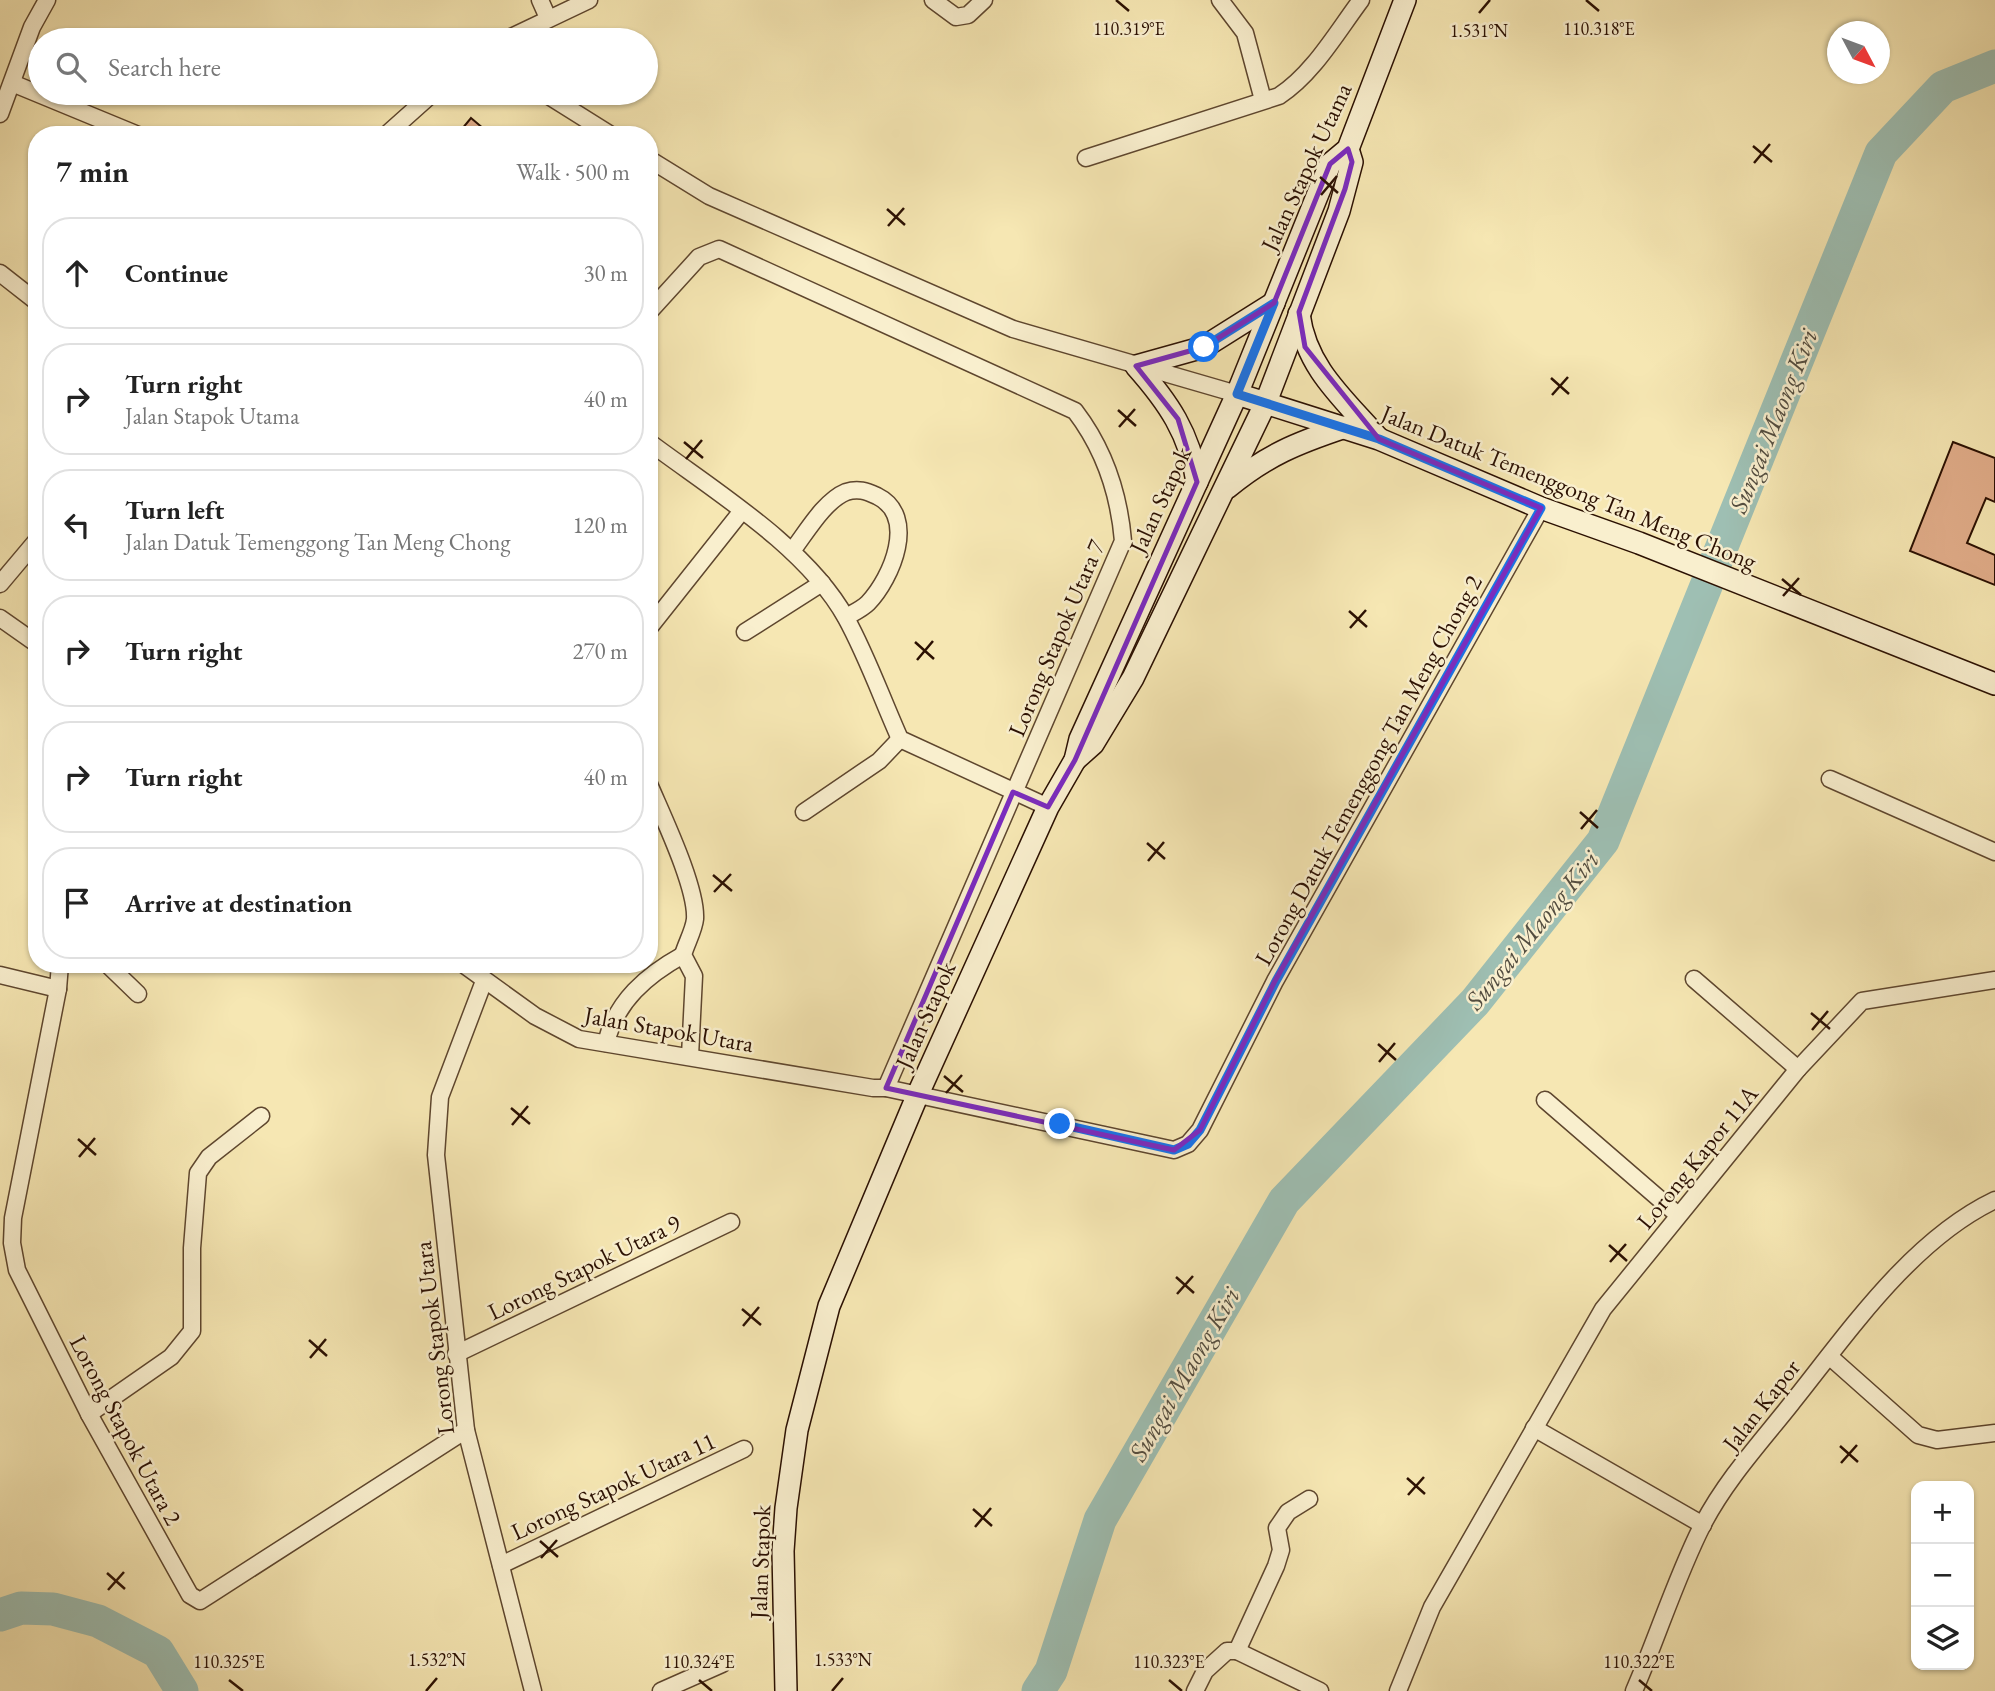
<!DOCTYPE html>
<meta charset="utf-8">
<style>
:root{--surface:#fff;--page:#f2f2f2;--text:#222;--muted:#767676;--line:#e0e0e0}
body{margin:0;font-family:"EB Garamond",serif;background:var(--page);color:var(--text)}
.controls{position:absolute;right:21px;bottom:21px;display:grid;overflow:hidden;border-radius:14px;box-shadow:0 2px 5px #0004}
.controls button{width:63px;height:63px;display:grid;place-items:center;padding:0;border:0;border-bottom:2px solid var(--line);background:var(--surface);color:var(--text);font:35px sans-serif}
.compass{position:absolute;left:1827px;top:21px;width:63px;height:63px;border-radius:50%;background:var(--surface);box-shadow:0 2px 5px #0004;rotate:131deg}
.stop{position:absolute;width:21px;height:21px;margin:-16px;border:5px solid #1a73e8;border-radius:50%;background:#fff}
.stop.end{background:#1a73e8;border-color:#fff;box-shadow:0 2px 7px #0008}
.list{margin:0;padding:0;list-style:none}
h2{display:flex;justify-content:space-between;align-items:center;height:91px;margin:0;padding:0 28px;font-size:30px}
h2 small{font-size:23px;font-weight:400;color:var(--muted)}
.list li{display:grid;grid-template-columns:46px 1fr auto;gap:21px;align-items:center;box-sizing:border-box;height:112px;margin:0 14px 14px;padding:0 14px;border:2px solid var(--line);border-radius:28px}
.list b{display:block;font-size:26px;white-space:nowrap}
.list p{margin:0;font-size:23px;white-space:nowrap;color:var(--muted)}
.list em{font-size:23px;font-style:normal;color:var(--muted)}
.icon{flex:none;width:38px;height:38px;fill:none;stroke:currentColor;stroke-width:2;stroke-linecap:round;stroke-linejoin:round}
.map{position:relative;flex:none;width:1995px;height:1691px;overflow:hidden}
.search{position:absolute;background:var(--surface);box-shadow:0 2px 5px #0004;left:28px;top:28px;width:630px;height:77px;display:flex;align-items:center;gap:18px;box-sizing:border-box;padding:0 24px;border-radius:38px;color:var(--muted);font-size:26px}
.panel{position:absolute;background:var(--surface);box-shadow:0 2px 5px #0004;left:28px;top:126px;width:630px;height:847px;border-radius:28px}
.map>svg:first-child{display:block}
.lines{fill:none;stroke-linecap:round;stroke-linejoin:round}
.river{stroke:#9ebfb3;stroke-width:33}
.building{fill:#e1ad8a;stroke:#2b1002;stroke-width:2}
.street-casing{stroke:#5e462e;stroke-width:19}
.secondary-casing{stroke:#2b1002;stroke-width:24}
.street{stroke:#f9efce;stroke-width:16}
.secondary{stroke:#f9efce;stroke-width:21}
.route{stroke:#1a73e8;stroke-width:9}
.marked{fill:none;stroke:#7b2cbf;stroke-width:5;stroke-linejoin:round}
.ticks{fill:none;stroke:#2b1002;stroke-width:2.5}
.labels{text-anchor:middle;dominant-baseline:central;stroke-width:5;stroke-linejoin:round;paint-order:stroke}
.street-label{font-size:24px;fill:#2b1002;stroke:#f9efce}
.water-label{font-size:26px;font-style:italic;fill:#534d40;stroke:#f9efce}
.ticks-label{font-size:18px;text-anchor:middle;fill:#2b1002;stroke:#f9efce;stroke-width:5;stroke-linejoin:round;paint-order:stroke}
</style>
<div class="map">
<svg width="1995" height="1691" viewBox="0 0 1995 1691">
<rect width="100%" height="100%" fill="#f6e7b3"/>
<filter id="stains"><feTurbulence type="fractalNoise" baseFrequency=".00286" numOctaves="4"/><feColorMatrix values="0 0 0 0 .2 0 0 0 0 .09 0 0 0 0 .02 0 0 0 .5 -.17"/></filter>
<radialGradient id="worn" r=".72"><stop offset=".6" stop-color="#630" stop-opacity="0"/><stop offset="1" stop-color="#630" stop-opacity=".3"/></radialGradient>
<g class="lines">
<g class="river">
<polyline points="0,1615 21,1608 53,1609 98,1621 158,1652 182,1691"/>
<polyline points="1038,1691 1051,1671 1100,1520 1284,1201 1475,1002 1603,841 1881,153 1943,87 1995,66"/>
</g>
</g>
<g class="building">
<polygon points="471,118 491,135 457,135"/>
<polygon points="1953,442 1995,458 1995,502 1986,498 1967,543 1995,555 1995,585 1910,551"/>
</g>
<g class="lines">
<g class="street-casing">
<g id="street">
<polyline points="540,0 548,18"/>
<polyline points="933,0 956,17 968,15 984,0"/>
<polyline points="1220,0 1245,33 1263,100"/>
<polyline points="505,40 589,0"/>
<polyline points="12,83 138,135"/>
<polyline points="544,93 611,135"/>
<polyline points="0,114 32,27 47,0"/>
<polyline points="386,135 433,93"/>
<path d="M 1086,158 L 1279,96 C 1313,74 1337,32 1361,0"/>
<polyline points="649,159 709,196 1013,329 1237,394"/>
<polyline points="0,273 37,302"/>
<path d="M 649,312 L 699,257 L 719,249 L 1075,411 C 1104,449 1119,494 1123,541 L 886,1088"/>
<path d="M 649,442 C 713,490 807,547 846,618 C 867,656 882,699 900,739 L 1048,807"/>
<path d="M 792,551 C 806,533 824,501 846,492 C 858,488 866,491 877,496 C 918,516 892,578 868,603 C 862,609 853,613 846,617"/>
<polyline points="0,584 37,540"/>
<polyline points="0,618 37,644"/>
<polyline points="649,628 741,512"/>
<polyline points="745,632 822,583"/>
<polyline points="1830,779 1995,852"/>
<path d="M 649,784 C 662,815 697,887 695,919 C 694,930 686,944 683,955 L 694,976 L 690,1056"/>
<polyline points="804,812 879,761 900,739"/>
<polyline points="60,964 58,989 13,1218 12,1243 17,1270 89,1414 190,1595 200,1601 211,1594 466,1430"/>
<polyline points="107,964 138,994"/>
<polyline points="463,964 535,1016 579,1039 873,1088 886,1088 1174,1150 1188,1144 1200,1130 1275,981 1541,508"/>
<polyline points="0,975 58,989"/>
<polyline points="1694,979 1798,1069"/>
<polyline points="484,981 440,1097 436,1155 466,1430 533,1691"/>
<path d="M 606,1043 C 616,1001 647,975 683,955"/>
<polyline points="1545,1100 1678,1215"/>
<polyline points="456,1354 731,1222"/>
<polyline points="1829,1356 1918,1435 1937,1440 1995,1433"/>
<polyline points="89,1414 171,1357 192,1331 192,1248 198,1173 209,1157 261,1116"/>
<polyline points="1534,1428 1703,1525"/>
<polyline points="501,1565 744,1449"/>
<polyline points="1237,1651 1276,1566 1281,1550 1277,1528 1288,1512 1309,1499"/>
<polyline points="661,1691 722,1664"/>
<polyline points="1195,1691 1205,1671 1227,1651 1237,1651 1320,1691"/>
<polyline points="1398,1691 1432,1607 1603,1309 1798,1069 1862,1001 1995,980"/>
<path d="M 1634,1691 C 1658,1636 1676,1577 1703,1524 C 1726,1480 1760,1443 1791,1404 C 1848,1333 1911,1240 1995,1200"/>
</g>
</g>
<g class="secondary-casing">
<g id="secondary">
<path d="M 1299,314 C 1306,368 1344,399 1378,438"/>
<polyline points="1237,394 1379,439 1541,508 1639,543 1995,684"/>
<path d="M 1197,482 C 1190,434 1168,402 1136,366 L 1204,347 L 1274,303"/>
<path d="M 1227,488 C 1267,455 1297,443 1345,427"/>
<polyline points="1075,760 1093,744 1133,678 1266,402 1339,211 1352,162 1348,149"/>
<polyline points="786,1691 783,1551 786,1508 797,1430 829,1306 918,1094 1048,807 1075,760 1080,739 1237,394 1330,164 1348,149 1405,0"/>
</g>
</g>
<use href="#street" class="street"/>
<use href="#secondary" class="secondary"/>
</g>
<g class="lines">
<polyline class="route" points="1060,1124 1174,1150 1188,1144 1200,1130 1276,981 1541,508 1379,439 1237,394 1274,303 1204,347"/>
</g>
<path class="marked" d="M 1348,149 L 1352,162 L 1345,189 L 1299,312 L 1305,347 L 1379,439 L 1541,508 L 1275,981 L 1200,1130 L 1174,1150 L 886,1088 L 1013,792 L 1048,807 L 1075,760 L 1197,482 L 1178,419 L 1136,366 L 1204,347 L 1274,303 L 1330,164 Z"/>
<path class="ticks" d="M 1116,0 L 1129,11M 1586,0 L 1599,11M 1479,13 L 1490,0M 1753,146 L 1772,162M 1754,163 L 1770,144M 1320,177 L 1338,193M 1321,195 L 1337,176M 887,209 L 905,225M 888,226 L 904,208M 1551,378 L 1569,394M 1552,395 L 1568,377M 1118,410 L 1136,426M 1119,427 L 1135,409M 684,442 L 703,458M 686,459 L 702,440M 1782,579 L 1801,595M 1783,596 L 1799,578M 1349,611 L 1367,627M 1350,628 L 1366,610M 915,642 L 934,659M 917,660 L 933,641M 1580,812 L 1598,828M 1581,829 L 1597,810M 1147,843 L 1165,859M 1148,861 L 1164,842M 713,875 L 732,891M 714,892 L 731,874M 1811,1013 L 1830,1029M 1812,1030 L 1828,1011M 1378,1044 L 1396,1060M 1379,1062 L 1395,1043M 944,1076 L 963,1092M 946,1093 L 962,1075M 511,1108 L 530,1124M 512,1125 L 528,1106M 78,1139 L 96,1155M 79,1157 L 95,1138M 1609,1245 L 1627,1261M 1610,1262 L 1626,1244M 1176,1277 L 1194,1293M 1177,1294 L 1193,1276M 742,1309 L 761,1325M 743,1326 L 759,1307M 309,1340 L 327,1356M 310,1358 L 326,1339M 1840,1446 L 1858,1462M 1841,1463 L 1857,1445M 1407,1478 L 1425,1494M 1408,1495 L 1424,1477M 973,1509 L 992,1526M 975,1527 L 991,1508M 540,1541 L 558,1557M 541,1558 L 557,1540M 107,1573 L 125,1589M 108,1590 L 124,1572M 229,1680 L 243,1691M 699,1680 L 712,1691M 1169,1680 L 1182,1691M 1639,1680 L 1652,1691M 426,1691 L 437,1678M 832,1691 L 843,1678"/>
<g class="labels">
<g class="street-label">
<text transform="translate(1306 167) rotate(-65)">Jalan Stapok Utama</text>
<text transform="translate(1569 487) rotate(22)">Jalan Datuk Temenggong Tan Meng Chong</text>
<text transform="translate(1160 500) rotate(-65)">Jalan Stapok</text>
<text transform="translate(1056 638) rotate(-67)">Lorong Stapok Utara 7</text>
<text transform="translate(1368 770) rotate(-61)">Lorong Datuk Temenggong Tan Meng Chong 2</text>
<text transform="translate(925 1015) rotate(-66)">Jalan Stapok</text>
<text transform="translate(669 1029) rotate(10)">Jalan Stapok Utara</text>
<text transform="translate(1697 1157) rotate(-51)">Lorong Kapor 11A</text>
<text transform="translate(584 1267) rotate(-26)">Lorong Stapok Utara 9</text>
<text transform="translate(434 1338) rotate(-97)">Lorong Stapok Utara</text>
<text transform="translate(1761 1405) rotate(-52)">Jalan Kapor</text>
<text transform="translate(126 1430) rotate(62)">Lorong Stapok Utara 2</text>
<text transform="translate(613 1486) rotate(-25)">Lorong Stapok Utara 11</text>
<text transform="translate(760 1562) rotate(-88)">Jalan Stapok</text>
</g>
<g class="water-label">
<text transform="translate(1773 421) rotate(-68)">Sungai Maong Kiri</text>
<text transform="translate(1532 930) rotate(-51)">Sungai Maong Kiri</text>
<text transform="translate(1184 1374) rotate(-60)">Sungai Maong Kiri</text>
</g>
</g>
<g class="ticks-label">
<text x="1129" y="35">110.319°E</text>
<text x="1599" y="35">110.318°E</text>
<text x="1479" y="37">1.531°N</text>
<text x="437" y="1666">1.532°N</text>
<text x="843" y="1666">1.533°N</text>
<text x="229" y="1668">110.325°E</text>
<text x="699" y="1668">110.324°E</text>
<text x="1169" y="1668">110.323°E</text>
<text x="1639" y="1668">110.322°E</text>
</g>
<rect width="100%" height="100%" filter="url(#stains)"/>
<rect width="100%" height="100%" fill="url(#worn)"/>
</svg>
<div class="controls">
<button>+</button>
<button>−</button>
<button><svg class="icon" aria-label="layers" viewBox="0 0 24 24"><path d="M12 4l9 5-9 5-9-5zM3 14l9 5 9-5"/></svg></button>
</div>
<svg class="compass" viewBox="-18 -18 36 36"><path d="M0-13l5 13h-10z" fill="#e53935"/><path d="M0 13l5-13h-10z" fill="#767676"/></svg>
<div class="stop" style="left:1204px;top:347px"></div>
<div class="stop end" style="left:1060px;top:1124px"></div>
<div class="search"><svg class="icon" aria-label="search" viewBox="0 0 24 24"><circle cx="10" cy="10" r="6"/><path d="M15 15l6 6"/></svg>Search here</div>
<section class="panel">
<h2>7 min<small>Walk · 500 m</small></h2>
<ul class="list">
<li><svg class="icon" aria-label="ahead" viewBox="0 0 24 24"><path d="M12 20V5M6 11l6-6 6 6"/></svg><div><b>Continue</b></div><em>30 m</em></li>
<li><svg class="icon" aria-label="right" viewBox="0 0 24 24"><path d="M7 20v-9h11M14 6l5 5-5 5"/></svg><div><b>Turn right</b><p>Jalan Stapok Utama</p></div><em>40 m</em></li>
<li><svg class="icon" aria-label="left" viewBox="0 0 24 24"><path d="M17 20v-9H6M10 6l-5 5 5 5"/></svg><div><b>Turn left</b><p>Jalan Datuk Temenggong Tan Meng Chong</p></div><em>120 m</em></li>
<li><svg class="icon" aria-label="right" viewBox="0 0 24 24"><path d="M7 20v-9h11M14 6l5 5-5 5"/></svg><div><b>Turn right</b></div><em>270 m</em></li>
<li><svg class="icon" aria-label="right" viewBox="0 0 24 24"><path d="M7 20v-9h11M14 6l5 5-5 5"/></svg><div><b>Turn right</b></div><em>40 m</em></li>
<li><svg class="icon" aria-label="arrive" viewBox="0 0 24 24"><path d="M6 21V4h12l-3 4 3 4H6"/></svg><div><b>Arrive at destination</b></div></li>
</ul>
</section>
</div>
